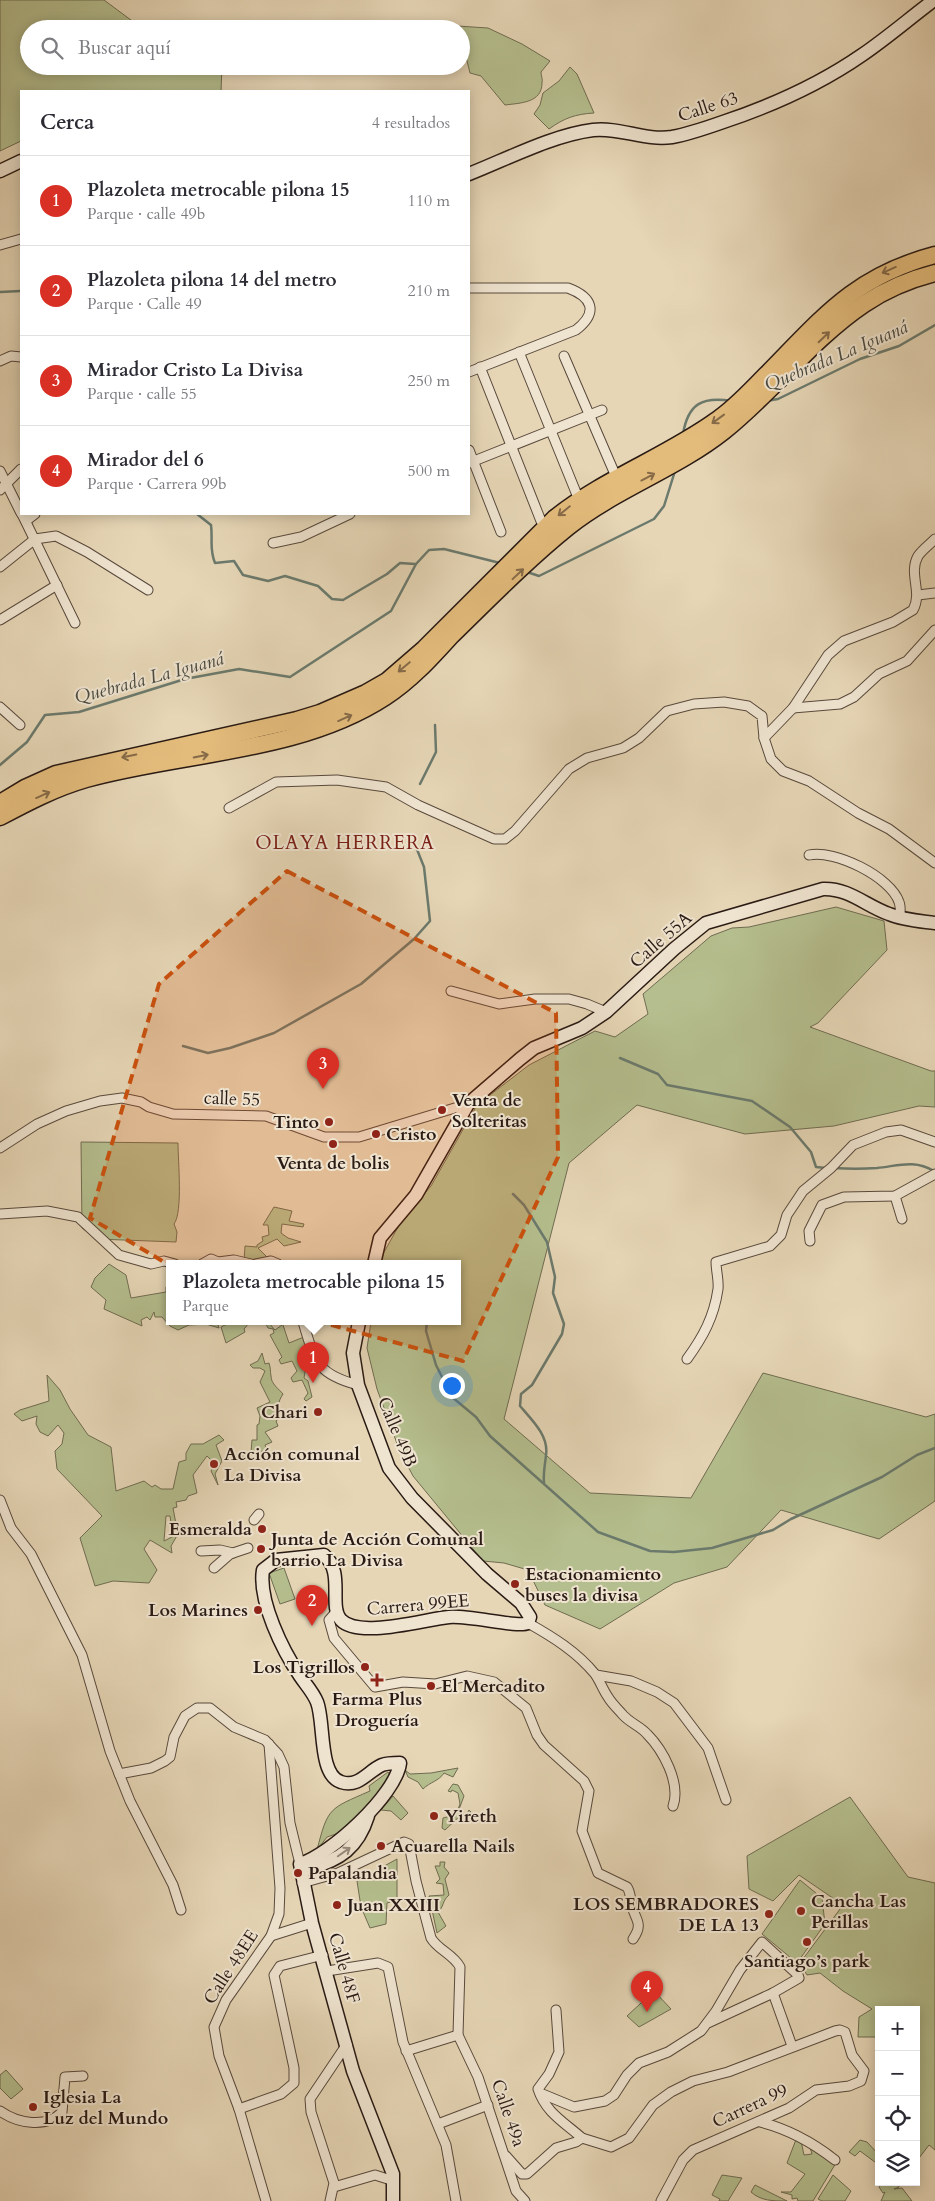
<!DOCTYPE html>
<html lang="es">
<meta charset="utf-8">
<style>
:root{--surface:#fff;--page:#f2f2f3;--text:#2b2b33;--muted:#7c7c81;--line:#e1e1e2;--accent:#d93025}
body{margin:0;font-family:Cardo,serif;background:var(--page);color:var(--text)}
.controls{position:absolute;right:15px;bottom:15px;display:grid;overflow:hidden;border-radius:0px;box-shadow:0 2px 12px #0003}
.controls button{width:45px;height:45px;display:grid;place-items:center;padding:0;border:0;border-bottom:1px solid var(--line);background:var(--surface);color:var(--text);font:25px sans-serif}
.you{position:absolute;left:451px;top:1385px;width:18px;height:18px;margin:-12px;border:4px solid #fff;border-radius:50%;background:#1a73e8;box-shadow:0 0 0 8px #1a73e833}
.badge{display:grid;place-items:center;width:32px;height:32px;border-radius:50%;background:var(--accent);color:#fff;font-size:16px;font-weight:700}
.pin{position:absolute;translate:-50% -41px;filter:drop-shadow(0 1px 2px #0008)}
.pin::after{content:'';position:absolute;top:26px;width:18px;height:15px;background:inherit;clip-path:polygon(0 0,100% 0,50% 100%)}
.popup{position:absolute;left:166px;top:1260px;width:295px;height:65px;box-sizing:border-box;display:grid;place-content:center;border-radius:0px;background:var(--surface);filter:drop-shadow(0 1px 4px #0005);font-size:16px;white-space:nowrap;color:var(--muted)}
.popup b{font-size:19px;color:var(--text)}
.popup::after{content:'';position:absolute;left:50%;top:100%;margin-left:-10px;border:10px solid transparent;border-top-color:var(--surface)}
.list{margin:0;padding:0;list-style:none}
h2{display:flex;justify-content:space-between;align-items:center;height:65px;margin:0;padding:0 20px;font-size:21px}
h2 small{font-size:16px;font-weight:400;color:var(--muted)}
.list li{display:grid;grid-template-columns:32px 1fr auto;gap:15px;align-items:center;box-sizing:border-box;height:90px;padding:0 20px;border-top:1px solid var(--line)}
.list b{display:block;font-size:19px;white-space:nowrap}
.list p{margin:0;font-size:16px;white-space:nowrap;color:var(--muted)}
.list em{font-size:16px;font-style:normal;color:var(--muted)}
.icon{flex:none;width:28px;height:28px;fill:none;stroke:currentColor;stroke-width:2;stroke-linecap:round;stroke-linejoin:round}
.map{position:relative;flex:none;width:935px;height:2201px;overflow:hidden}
.search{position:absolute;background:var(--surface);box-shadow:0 2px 12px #0003;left:20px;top:20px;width:450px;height:55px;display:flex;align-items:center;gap:12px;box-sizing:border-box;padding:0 18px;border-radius:28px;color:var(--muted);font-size:19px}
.panel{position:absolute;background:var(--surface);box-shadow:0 2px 12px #0003;left:20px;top:90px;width:450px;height:425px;border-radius:0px}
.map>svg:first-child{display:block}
.green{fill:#b5be8e;stroke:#6f6c51}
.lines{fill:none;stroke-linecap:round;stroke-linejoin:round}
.stream{stroke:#6b7a6d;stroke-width:2.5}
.street-casing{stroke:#58493c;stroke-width:11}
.secondary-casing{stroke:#291a14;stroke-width:15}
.highway-casing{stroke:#291a14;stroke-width:19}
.street{stroke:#efe4d0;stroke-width:9}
.secondary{stroke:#efe4d0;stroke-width:12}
.highway{stroke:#e3bb7b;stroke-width:16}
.oneway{stroke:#866a48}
.oneway2{stroke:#96897b}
.marked{fill:#cb500d;fill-opacity:0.2;stroke:#cb500d;stroke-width:4;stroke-dasharray:10 6;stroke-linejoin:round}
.poi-dot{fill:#8f2418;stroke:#efe4d0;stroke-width:2}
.labels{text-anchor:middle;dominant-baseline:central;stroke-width:4;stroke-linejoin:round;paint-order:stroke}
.street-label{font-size:18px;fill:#291a14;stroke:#efe4d0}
.poi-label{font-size:18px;font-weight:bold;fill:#291a14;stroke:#efe4d0;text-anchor:start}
.water-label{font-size:19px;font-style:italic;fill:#4a4a40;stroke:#efe4d0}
.neighbourhood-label{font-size:19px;letter-spacing:1px;fill:#7a1f14;stroke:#efe4d0}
</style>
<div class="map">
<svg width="935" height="2201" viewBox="0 0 935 2201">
<rect width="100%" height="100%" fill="#e6d6b6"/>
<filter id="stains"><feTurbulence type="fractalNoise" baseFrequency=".004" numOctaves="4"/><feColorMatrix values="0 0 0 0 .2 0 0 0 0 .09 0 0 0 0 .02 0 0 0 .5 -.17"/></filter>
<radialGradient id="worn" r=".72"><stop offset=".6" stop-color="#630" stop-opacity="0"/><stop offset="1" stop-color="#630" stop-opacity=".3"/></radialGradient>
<g class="green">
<polygon points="0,0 104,0 143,29 29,29 29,66 222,66 221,91 21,91 21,141 0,151"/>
<path d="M 457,26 L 488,28 L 522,44 L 550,61 L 541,72 C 541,76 543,79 542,83 C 542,103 520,103 505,105 L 481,76 L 470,73 L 466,57 L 461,54 L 461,29 L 446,29 Z"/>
<path d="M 570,67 L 577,74 L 594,113 C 576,114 564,118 549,129 L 534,114 L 540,105 L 543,93 L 559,81 Z"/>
<polygon points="836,907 884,921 887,950 818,1023 810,1027 931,1071 935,1071 935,1107 919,1106 834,1126 745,1134 637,1105 569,1163 504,1419 590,1493 691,1498 763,1373 926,1417 935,1414 935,1501 879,1539 781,1510 727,1567 674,1583 600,1629 545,1605 528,1570 504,1563 483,1561 413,1476 399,1449 377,1389 367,1348 371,1322 457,1322 457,1264 381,1264 383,1254 402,1220 431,1186 477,1105 529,1065 595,1031 615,1037 648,1014 643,994 711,936 732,928 749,927"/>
<path d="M 81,1142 L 178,1143 C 178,1161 183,1212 174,1224 L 177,1232 L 176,1242 L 97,1239 L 82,1228 Z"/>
<polygon points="274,1207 292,1211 289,1221 304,1224 303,1227 282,1224 281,1233 288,1238 301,1242 284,1246 277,1239 258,1248 269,1259 244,1262 245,1246 257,1247 257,1245 263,1241 262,1237 269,1235 268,1225 263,1225"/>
<polygon points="109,1264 126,1275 131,1298 166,1292 166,1287 169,1286 169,1322 217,1322 219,1328 206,1324 189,1325 178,1330 170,1326 162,1317 155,1317 154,1312 150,1320 147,1317 141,1320 142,1326 104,1309 106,1300 91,1287 95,1278"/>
<polygon points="231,1322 250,1322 244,1329 245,1332 226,1343 221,1327"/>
<polygon points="265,1322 268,1322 275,1330 282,1325 282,1322 289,1343 304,1337 310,1352 302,1356 307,1364 314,1362 314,1368 311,1370 311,1366 306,1366 304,1378 308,1381 312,1397 306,1401 304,1399 308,1393 302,1380 293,1382 291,1378 297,1371 292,1361 281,1364 279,1360 282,1357 270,1335 274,1333 273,1329 268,1328"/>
<path d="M 262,1353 L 265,1364 L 269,1363 C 271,1369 270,1371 271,1376 C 271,1384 279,1389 283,1394 C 278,1402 276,1408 282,1416 L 276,1421 L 278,1426 L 265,1432 L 272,1442 L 265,1445 L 267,1450 L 240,1458 L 241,1453 L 251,1452 L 252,1440 L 257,1440 L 257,1425 L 259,1424 L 260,1416 L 257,1408 L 270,1402 L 260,1382 L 265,1371 L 260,1368 L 253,1368 L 250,1365 L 258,1361 Z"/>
<polygon points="47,1375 60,1390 70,1409 88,1435 111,1447 116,1491 144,1481 152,1487 155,1485 161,1489 173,1489 179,1462 186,1460 186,1453 191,1444 203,1444 219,1435 224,1440 216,1445 222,1461 215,1474 218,1485 211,1471 215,1464 207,1456 193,1475 197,1493 188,1496 186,1500 176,1502 177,1507 173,1508 176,1524 171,1523 170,1516 166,1516 164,1541 178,1534 171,1546 172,1553 150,1540 144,1549 157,1570 149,1583 113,1581 95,1586 80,1538 102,1516 57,1469 55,1451 62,1444 64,1433 58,1425 48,1436 40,1432 36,1424 37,1416 22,1421 14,1414 20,1410 49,1401"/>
<polygon points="284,1568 295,1599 280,1604 269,1573"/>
<path d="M 458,1768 L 453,1777 L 444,1773 C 439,1781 430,1782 423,1789 L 418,1782 L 408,1777 L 405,1770 L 410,1774 L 431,1773 Z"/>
<path d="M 388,1772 L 391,1776 L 348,1830 L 327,1837 L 317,1850 C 328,1807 329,1809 370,1791 L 369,1786 Z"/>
<polygon points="453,1784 458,1785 464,1796 458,1812 466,1815 469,1810 471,1812 465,1817 461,1815 445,1830 442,1828 443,1818 451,1816 451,1812 457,1812 460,1804 458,1793 452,1790 451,1792 448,1791"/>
<polygon points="393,1796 408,1813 401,1820 391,1811 381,1810"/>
<polygon points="850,1797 908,1877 935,1883 935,2150 929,2145 916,2162 916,2010 879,2010 879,2040 876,2037 858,2037 859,2017 872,2009 843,1991 820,1973 807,1975 800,1963 843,1905 799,1875 773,1901 749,1889 747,1856"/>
<polygon points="397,1859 397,1900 387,1903 386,1924 370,1928 361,1907 357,1881"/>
<path d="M 440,1862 L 445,1862 L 444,1867 L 449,1873 L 445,1879 L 449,1895 C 442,1901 444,1907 438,1912 L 446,1926 L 437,1933 L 429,1896 L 444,1895 L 443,1884 L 436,1883 L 440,1879 L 435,1866 L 440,1866 Z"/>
<polygon points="800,1880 822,1898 825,1924 797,1963 762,1934"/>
<polygon points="654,1991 671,2009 639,2027 627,2016"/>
<polygon points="6,2070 23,2089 11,2099 0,2088 0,2075"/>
<polygon points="797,2137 801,2141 804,2155 812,2154 809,2144 836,2163 813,2201 798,2201 797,2198 792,2199 792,2195 781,2192 791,2192 805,2174 787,2163"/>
<polygon points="860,2140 867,2142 879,2155 879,2165 860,2151 855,2156 849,2152"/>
<polygon points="722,2175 742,2178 728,2201 719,2201 720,2199 712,2195"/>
<polygon points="833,2175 851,2191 845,2201 822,2201 818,2199"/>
<polygon points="882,2182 898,2182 899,2187 894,2189 902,2188 912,2201 881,2201 885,2192 883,2193 879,2187"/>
<path d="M 755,2185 L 787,2201 C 773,2201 761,2201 751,2192 Z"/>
</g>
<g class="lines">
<g class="stream">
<polyline points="0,292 21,291"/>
<polyline points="766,401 778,399 860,359 899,346 935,325"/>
<path d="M 683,434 C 688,404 702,396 732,401"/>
<path d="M 197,514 L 211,525 C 213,541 209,548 215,563 L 234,561 L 243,575 L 268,581 L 285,576 L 318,586 L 332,599 L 343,600 L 387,574 L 400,563 L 415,564"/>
<polyline points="527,572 539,576 654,519 664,506 675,471"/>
<polyline points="0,765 27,742 45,715 79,712 185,679 239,669 290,677 391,611 416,564 429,550 444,549 500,563"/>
<polyline points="420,784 436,752 435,725"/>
<polyline points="183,1046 208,1053 230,1048 274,1033 361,984 414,939 430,921 424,867 416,847"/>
<polyline points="620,1058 658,1074 667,1085 752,1101 790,1127 811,1152 816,1167 826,1168"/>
<path d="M 834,1168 C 848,1169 863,1169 877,1168 C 898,1166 914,1159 934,1171"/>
<path d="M 513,1194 L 524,1205 L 547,1242 L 555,1277 L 553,1293 L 564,1324 L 562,1334 L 532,1385 L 521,1394 L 520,1406 C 532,1420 549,1436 546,1455 C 545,1466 543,1472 544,1483"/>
<polyline points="427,1322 426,1331 436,1365 452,1397 476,1417 490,1436 598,1532 650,1551 674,1552 712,1548 773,1530 791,1519 882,1477 917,1455 935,1448"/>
</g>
<g class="street-casing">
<g id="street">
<polyline points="0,245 21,239"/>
<path d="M 469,288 L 568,288 C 592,297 599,312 576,330 L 469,372"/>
<polyline points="519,352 577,495"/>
<polyline points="564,356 614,472"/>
<polyline points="0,361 11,356 21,357"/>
<polyline points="480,367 541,521"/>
<polyline points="469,450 501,532"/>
<polyline points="469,463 602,410"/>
<polyline points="0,471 21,513"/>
<polyline points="0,490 21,469"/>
<polyline points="22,514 75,623"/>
<polyline points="26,521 35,514"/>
<polyline points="273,543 301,537 350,514"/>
<polyline points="0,567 35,539 56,536 87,552 148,590"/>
<polyline points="918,595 935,593"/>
<polyline points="0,620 57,585"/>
<polyline points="0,707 20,725"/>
<polyline points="793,708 840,704 854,697 879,674 907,661 935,630"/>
<path d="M 764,738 L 793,708 L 828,655 L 844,641 L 893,622 L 913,610 C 923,592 908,574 918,556 C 922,550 930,544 935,539"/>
<polyline points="229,808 276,782 337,780 386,787 418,805 494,839 505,839 515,831 569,769 587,758 623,748 639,738 667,711 694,704 724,702 748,706 762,716 764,738 771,759 783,771 809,781 858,813 889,829 935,863"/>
<path d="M 809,855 C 834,849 891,877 899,902 C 901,907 900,912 900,917"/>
<polyline points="451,991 499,1004 535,999 569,999 587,1004 606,1012"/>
<polyline points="0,1148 37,1124 66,1111 100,1101 122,1098 141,1102 149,1107 173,1114 266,1116 324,1137 359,1137 468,1104"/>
<polyline points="895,1196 902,1219"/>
<polyline points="0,1214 47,1211 78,1217 119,1255 151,1264 164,1261 175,1264"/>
<polyline points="810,1241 809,1231 822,1205 844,1197 895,1196 935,1174"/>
<polyline points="202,1264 211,1259 218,1262 234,1260 251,1264"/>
<polyline points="256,1264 271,1261 278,1264"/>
<path d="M 303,1322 C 315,1361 316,1374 358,1385"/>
<path d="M 687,1359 C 703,1337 714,1317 718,1289 C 719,1280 716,1271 716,1262 L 770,1246 L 781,1235 L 787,1215 L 803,1191 L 831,1168 L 853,1145 L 886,1132 L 901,1130 L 935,1142"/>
<polyline points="0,1500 11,1528 31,1554 82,1655 110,1751 130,1801 173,1885 181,1910"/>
<polyline points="254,1520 259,1514"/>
<polyline points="201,1551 220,1550 233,1553"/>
<polyline points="214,1568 230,1554 248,1548"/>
<path d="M 337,1611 L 329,1620 L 334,1638 L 375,1687 L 403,1682 L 435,1684 L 467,1676 L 494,1682 L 526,1708 L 537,1735 L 544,1745 L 584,1781 L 589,1791 L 582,1831 L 598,1873 L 627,1887 C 631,1893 630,1899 632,1906 C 635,1920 644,1923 633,1939"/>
<path d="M 528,1623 C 553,1637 577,1652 595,1674 C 600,1681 603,1690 608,1697 C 612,1704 618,1709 623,1715 C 630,1723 640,1726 647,1734 C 663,1750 681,1783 673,1806"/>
<polyline points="596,1675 631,1681 657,1692 674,1703 708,1748 726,1800"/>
<polyline points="119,1774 151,1768 165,1761 170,1757 174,1737 185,1716 197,1708 210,1708 234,1727 265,1740 278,1754 284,1767 290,1823 300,1864"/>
<path d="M 302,1883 L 338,1873 L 404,1842 L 409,1844 L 416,1881 L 431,1938 C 438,1950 453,1954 460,1967 L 458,2035 L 478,2077 L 516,2191 L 525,2201"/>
<polyline points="271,1936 312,1923"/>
<polyline points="327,1971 378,1963 388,1967 403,2042 446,2145 456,2201"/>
<polyline points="773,1993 792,2046"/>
<path d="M 556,2010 L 559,2052 L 549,2074 L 538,2089 C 546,2113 564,2122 582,2138"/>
<polyline points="406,2051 458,2035"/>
<polyline points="540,2093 574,2107 605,2101 614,2095 627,2075 639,2063 668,2052 701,2031 716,2011 740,1970 762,1942 798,1975 799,1978 773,1993 708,2023"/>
<polyline points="239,2109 281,2094 294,2083 294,2068 274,1975 280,1966 323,1955"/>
<path d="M 0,2111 C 17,2123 46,2129 62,2112 L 65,2077 L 83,2076"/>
<path d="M 760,2122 C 788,2129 812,2142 835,2160"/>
<polyline points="438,2124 488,2105"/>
<polyline points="506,2156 522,2174 527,2174 556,2148 576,2142 582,2138 611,2147 629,2138 653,2105 671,2092 693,2081 728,2072 835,2031 840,2030 845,2032 852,2055 864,2071 861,2081 849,2086 816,2090 789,2108 693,2150 683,2160 661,2201"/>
<polyline points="334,2187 375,2175 394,2181"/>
<polyline points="266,2201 239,2109 219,2056 214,2027 226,2000 271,1936 279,1914 280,1888 269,1744"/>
<polyline points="330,2201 334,2183 311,2112 310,2099 347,2044"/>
</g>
</g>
<g class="secondary-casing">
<g id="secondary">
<polyline points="0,171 21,161"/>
<path d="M 469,174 C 507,159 553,135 593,130 C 620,127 645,141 672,137 C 689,134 706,128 723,122 C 771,106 820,84 862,55 C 887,38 910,18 934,0"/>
<path d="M 374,1264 L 380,1238 L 416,1195 L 468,1104 L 520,1059 L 534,1048 L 582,1028 L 606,1012 L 674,949 L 706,923 L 823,889 C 849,888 866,906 889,914 C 903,920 920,921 935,923"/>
<path d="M 359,1322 L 353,1353 L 358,1385 L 389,1468 L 412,1498 L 487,1574 L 521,1603 L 530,1617 L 528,1623 C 518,1628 469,1615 449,1617 C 425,1619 359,1639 341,1620 C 328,1606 345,1572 324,1555 L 276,1560 L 263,1570 C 258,1601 283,1651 300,1676 C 306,1685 313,1692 317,1702 C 325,1722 318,1775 341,1782 C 359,1788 368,1771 382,1765 C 387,1763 395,1763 400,1763 C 396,1795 330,1855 300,1864 L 312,1923 L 353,2071 L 393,2174 L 393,2201"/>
<path d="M 308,1869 C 340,1860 358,1848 368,1816"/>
</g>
</g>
<g class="highway-casing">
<g id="highway">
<path d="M 0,803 L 25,788 L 56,774 L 297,720 L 320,713 L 366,693 L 387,681 L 424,649 L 555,518 C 605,478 666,457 717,420 C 736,407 751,390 767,374 C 823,317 855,276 935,255"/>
<path d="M 0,817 C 28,802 55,788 86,779 C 183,752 299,753 385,697 C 410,681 430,659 450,637 C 488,600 527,560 568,527 C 616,489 676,469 724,431 C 773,392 812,339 864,304 C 885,290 911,279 935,273"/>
</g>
</g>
<use href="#street" class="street"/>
<use href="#secondary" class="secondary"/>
<use href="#highway" class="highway"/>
</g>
<defs><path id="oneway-shaft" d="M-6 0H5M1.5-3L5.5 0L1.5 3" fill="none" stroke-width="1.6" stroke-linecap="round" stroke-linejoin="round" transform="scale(1.25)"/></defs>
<g class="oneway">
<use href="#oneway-shaft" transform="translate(889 270) rotate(156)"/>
<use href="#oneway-shaft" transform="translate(824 337) rotate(-44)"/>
<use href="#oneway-shaft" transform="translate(718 419) rotate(144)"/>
<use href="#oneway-shaft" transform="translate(648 477) rotate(-28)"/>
<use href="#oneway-shaft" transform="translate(564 511) rotate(141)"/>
<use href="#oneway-shaft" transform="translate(518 574) rotate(-43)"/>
<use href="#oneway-shaft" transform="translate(404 667) rotate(140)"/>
<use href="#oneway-shaft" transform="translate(345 718) rotate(-24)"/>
<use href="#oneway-shaft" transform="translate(129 756) rotate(168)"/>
<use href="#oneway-shaft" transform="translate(201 756) rotate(-11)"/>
<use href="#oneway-shaft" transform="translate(43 795) rotate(-24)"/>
</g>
<use class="oneway2" href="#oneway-shaft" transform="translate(344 1852) rotate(-35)"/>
<path class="marked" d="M 287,871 L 556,1013 L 558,1157 L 463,1361 L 218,1294 L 90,1218 L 159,984 Z"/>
<g class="poi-dot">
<circle cx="442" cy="1110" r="5"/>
<circle cx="329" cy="1122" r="5"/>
<circle cx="376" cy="1134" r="5"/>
<circle cx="333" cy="1144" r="5"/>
<circle cx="318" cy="1412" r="5"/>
<circle cx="214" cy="1464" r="5"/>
<circle cx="262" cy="1529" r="5"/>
<circle cx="261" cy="1549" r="5"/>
<circle cx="515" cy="1584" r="5"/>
<circle cx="258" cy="1610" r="5"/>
<circle cx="365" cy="1667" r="5"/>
<path d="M374.5 1672.5h5v5h5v5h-5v5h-5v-5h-5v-5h5z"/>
<circle cx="431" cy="1686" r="5"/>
<circle cx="434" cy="1816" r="5"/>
<circle cx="381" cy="1846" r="5"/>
<circle cx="298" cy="1873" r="5"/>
<circle cx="337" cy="1905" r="5"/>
<circle cx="801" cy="1911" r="5"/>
<circle cx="769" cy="1914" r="5"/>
<circle cx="807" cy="1942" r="5"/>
<circle cx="33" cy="2107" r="5"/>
</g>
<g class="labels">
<g class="street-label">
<text transform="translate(708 107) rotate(-18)">Calle 63</text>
<text transform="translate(661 940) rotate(-41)">Calle 55A</text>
<text transform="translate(232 1099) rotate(2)">calle 55</text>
<text transform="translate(397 1432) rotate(67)">Calle 49B</text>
<text transform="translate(418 1605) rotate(-5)">Carrera 99EE</text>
<text transform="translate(231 1967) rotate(-57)">Calle 48EE</text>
<text transform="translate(344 1968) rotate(74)">Calle 48F</text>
<text transform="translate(750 2106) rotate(-25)">Carrera 99</text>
<text transform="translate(508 2113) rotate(71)">Calle 49a</text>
</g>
<g class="poi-label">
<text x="452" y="1100">Venta de<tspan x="452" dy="21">Solteritas</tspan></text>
<text x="319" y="1122" text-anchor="end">Tinto</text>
<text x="386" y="1134">Cristo</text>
<text x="333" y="1163" text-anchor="middle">Venta de bolis</text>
<text x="308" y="1412" text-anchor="end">Chari</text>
<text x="224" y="1454">Acción comunal<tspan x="224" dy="21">La Divisa</tspan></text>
<text x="252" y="1529" text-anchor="end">Esmeralda</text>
<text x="271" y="1539">Junta de Acción Comunal<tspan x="271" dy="21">barrio La Divisa</tspan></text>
<text x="525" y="1574">Estacionamiento<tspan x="525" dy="21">buses la divisa</tspan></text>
<text x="248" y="1610" text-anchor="end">Los Marines</text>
<text x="355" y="1667" text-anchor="end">Los Tigrillos</text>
<text x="441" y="1686">El Mercadito</text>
<text x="377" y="1699" text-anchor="middle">Farma Plus<tspan x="377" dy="21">Droguería</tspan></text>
<text x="444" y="1816">Yireth</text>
<text x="391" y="1846">Acuarella Nails</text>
<text x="308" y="1873">Papalandia</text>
<text x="811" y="1901">Cancha Las<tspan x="811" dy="21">Perillas</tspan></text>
<text x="759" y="1904" text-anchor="end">LOS SEMBRADORES<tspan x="759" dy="21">DE LA 13</tspan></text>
<text x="347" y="1905">Juan XXIII</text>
<text x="807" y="1961" text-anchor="middle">Santiago’s park</text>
<text x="43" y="2097">Iglesia La<tspan x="43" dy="21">Luz del Mundo</tspan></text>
</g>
<g class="water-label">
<text transform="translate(836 356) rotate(-23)">Quebrada La Iguaná</text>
<text transform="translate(149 678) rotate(-15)">Quebrada La Iguaná</text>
</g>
<g class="neighbourhood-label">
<text x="345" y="843">OLAYA HERRERA</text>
</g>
</g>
<rect width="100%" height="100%" filter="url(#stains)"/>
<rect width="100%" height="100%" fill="url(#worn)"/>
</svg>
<div class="controls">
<button>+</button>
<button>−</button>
<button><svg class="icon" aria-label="locate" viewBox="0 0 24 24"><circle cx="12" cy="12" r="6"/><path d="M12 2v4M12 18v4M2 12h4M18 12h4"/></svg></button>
<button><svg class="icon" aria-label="layers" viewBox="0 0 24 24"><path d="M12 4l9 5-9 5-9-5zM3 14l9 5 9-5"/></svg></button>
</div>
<div class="you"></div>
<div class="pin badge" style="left:313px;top:1383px">1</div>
<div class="popup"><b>Plazoleta metrocable pilona 15</b>Parque</div>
<div class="pin badge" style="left:312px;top:1626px">2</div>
<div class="pin badge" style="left:323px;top:1089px">3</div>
<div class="pin badge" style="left:647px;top:2012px">4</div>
<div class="search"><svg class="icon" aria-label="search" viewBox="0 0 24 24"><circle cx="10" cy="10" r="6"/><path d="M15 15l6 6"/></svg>Buscar aquí</div>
<section class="panel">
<h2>Cerca<small>4 resultados</small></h2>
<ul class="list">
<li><span class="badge">1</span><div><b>Plazoleta metrocable pilona 15</b><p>Parque · calle 49b</p></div><em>110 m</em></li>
<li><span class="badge">2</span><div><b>Plazoleta pilona 14 del metro</b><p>Parque · Calle 49</p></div><em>210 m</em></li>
<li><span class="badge">3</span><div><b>Mirador Cristo La Divisa</b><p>Parque · calle 55</p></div><em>250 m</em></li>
<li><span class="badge">4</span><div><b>Mirador del 6</b><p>Parque · Carrera 99b</p></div><em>500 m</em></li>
</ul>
</section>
</div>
